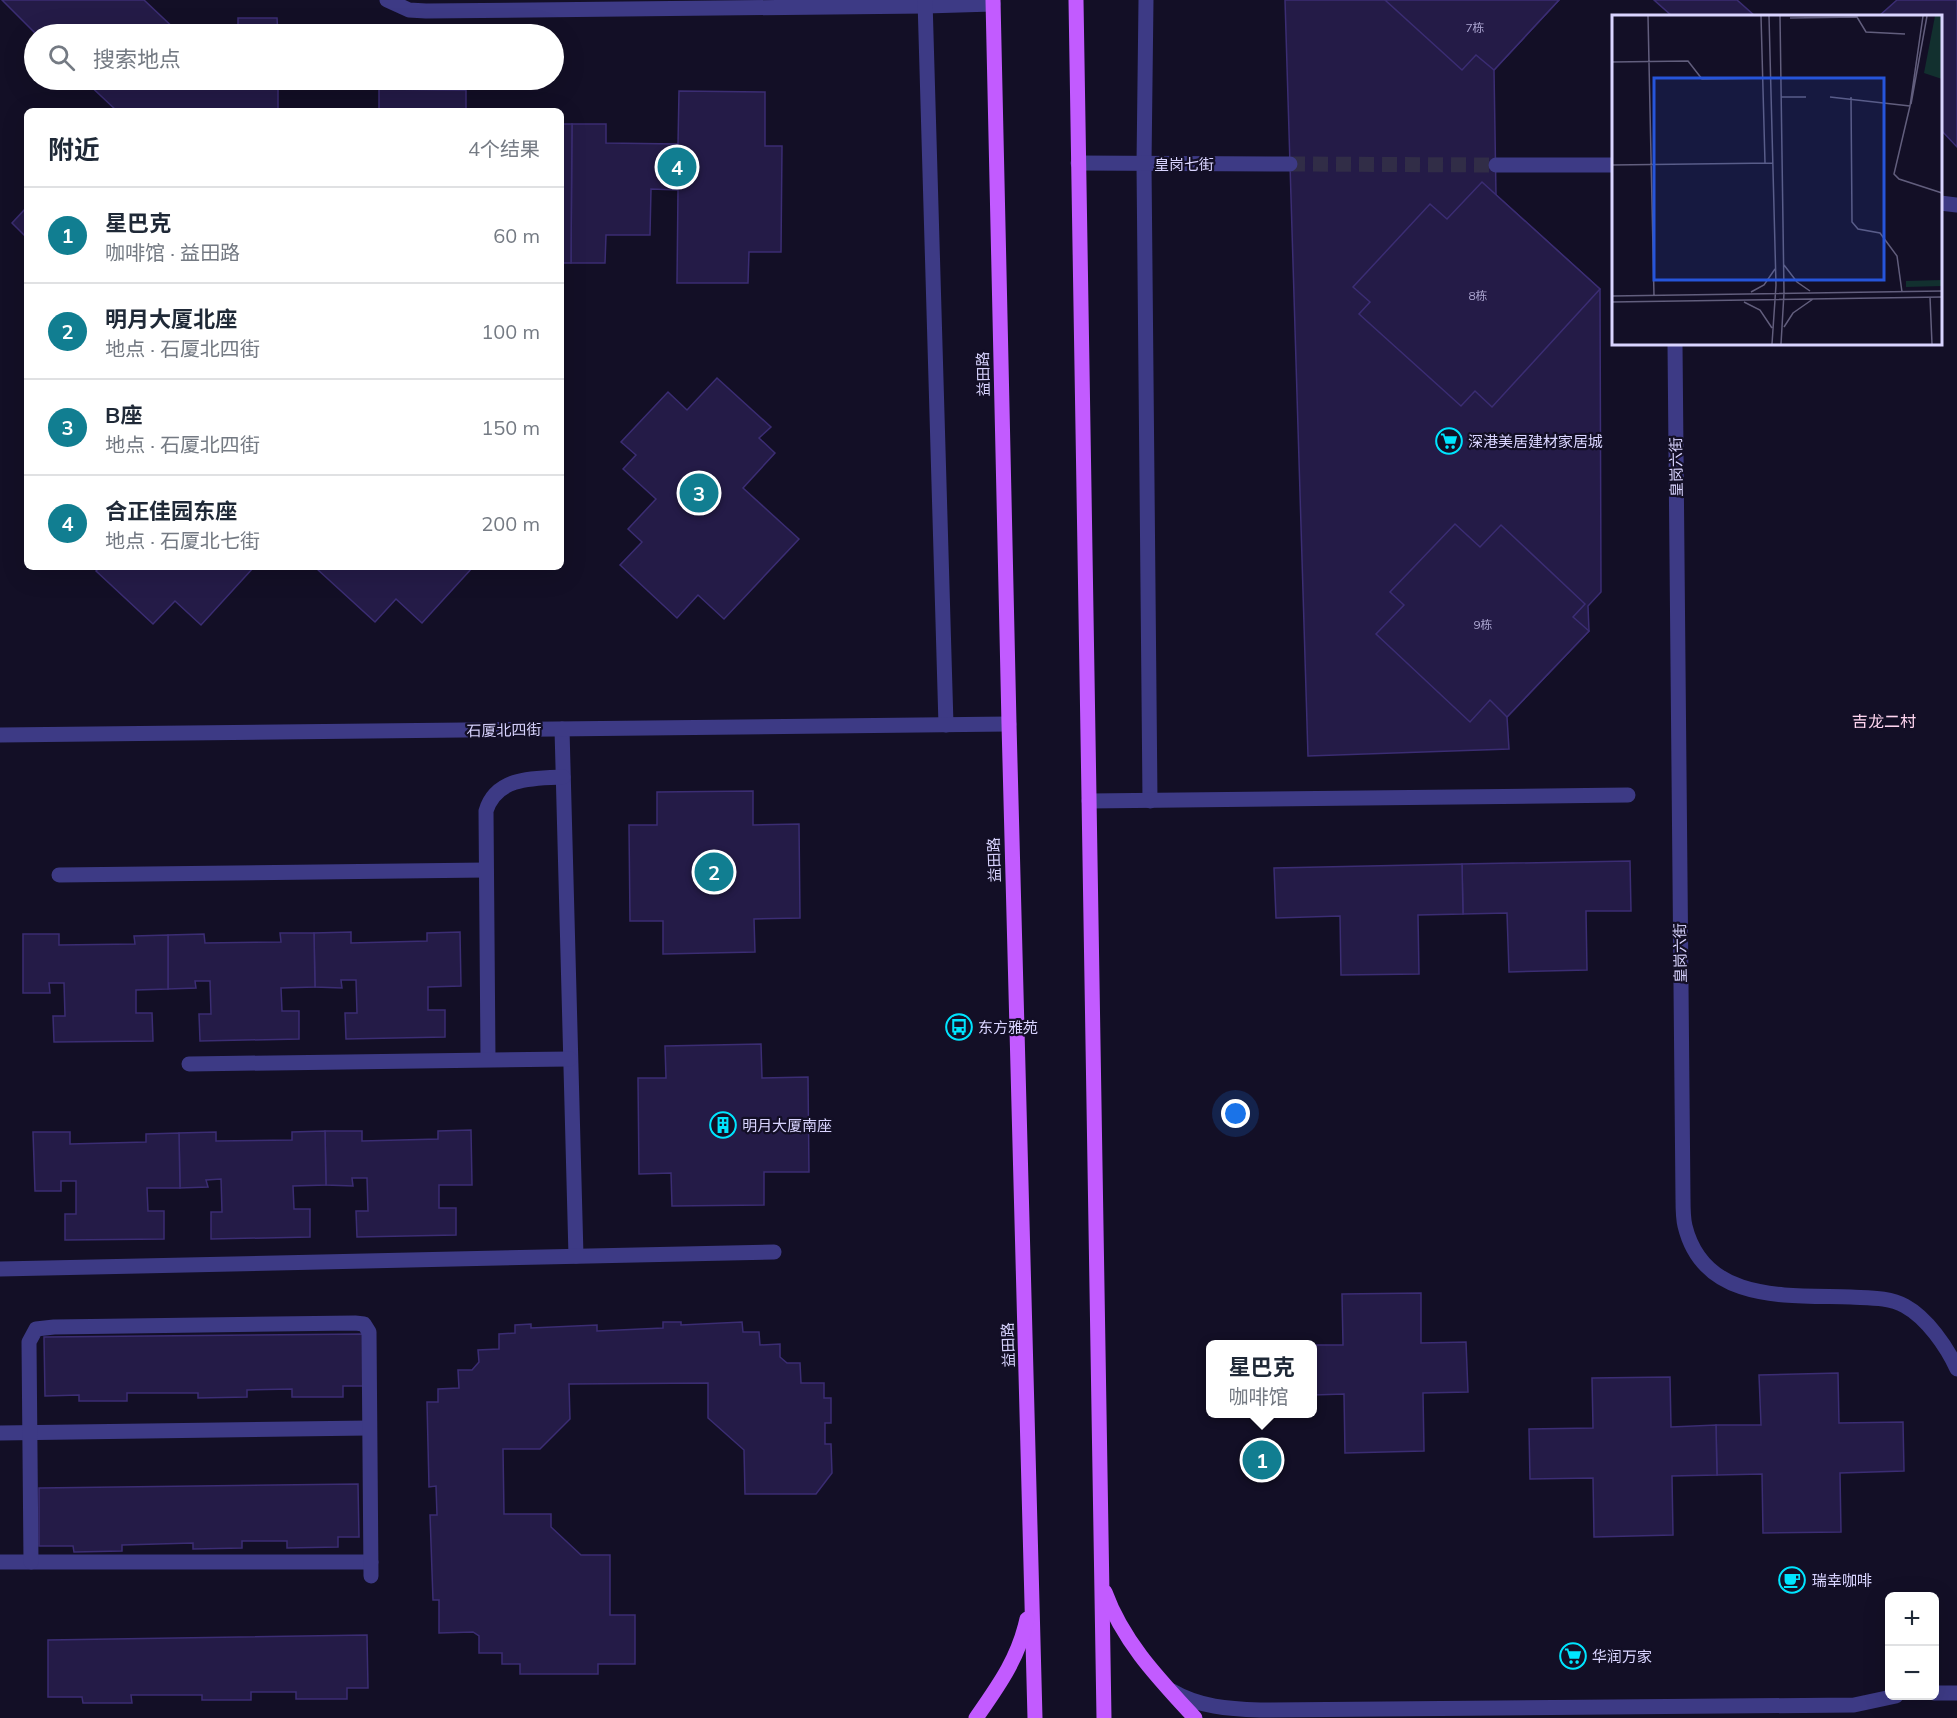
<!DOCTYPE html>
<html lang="zh">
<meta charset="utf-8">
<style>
:root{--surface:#fff;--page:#f2f2f3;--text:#1f2937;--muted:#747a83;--line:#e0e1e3;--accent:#117e91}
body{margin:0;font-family:Mulish,"Noto Sans SC",sans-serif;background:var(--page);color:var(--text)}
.controls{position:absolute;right:18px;bottom:18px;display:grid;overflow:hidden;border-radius:9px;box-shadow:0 6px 24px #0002}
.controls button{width:54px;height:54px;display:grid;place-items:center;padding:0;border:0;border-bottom:2px solid var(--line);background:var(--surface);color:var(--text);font:30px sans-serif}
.you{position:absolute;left:1236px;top:1114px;width:21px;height:21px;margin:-15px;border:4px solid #fff;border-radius:50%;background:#1a73e8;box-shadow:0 0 0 9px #1a73e833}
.badge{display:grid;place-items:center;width:39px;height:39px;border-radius:50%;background:var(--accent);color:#fff;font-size:20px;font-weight:700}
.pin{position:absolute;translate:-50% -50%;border:3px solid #fff;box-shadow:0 2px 6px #0006}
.popup{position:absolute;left:1206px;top:1340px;width:111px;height:78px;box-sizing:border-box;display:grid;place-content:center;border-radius:9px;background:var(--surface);filter:drop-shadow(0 2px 4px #0005);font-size:20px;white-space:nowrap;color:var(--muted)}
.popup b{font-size:22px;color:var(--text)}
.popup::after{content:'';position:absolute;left:50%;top:100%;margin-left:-12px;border:12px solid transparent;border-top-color:var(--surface)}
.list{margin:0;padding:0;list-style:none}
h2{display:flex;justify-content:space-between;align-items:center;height:78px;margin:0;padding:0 24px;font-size:26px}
h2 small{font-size:20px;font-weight:400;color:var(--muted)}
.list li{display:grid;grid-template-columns:39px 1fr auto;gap:18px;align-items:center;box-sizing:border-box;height:96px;padding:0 24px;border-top:2px solid var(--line)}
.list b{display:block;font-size:22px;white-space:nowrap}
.list p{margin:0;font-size:20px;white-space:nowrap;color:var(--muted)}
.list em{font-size:20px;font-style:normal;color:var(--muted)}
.icon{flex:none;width:33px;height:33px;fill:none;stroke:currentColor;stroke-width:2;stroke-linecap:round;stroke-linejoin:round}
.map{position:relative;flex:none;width:1957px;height:1718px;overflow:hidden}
.search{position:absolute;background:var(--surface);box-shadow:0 6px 24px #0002;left:24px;top:24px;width:540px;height:66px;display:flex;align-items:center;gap:15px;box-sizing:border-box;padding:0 21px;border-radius:33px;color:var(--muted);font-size:22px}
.panel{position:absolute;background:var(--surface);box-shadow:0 6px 24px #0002;left:24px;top:108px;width:540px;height:462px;border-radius:9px}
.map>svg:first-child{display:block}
.building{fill:#241b47;stroke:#3b2d73;stroke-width:1.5}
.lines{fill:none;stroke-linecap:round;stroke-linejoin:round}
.street-tunnel{stroke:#312d47;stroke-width:15;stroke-dasharray:15 8;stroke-linecap:butt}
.lane{stroke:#3d3a85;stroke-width:15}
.street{stroke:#3d3a85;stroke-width:15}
.primary{stroke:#c25bff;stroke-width:15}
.labels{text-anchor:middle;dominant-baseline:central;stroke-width:4.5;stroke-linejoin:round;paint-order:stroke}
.number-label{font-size:12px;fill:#aca6d1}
.street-label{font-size:15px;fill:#d9d4ff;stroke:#130f26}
.poi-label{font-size:15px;fill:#d9d4ff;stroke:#130f26;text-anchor:start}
.neighbourhood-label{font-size:16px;fill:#ffd6f0;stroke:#130f26}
.inset-road{fill:none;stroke:#625e7d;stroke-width:1.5}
.view{fill:#2655da;fill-opacity:0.15;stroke:#2655da;stroke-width:3}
.inset-edge{fill:none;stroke:#d9d4ff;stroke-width:3}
</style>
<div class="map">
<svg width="1957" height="1718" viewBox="0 0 1957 1718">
<rect width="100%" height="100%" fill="#130f26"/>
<g class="building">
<polygon points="2,0 144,0 180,34 36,34"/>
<polygon points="1285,0 1559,0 1494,70 1496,195 1600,289 1601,592 1588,606 1589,631 1507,717 1509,749 1308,756"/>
<polygon points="1385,0 1559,0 1494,70 1476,55 1462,70"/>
<polygon points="1654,0 1737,0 1755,16 1672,16"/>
<polygon points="1897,0 1957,0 1957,147 1940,129 1940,16 1879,16"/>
<polygon points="238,18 277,18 278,34 238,34"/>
<polygon points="84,80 278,80 278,111 117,111"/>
<polygon points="379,89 466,90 466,111 379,111"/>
<polygon points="679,91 765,92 765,146 782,146 781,252 749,252 748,283 677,283 678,190 651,189 650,235 606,235 605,263 571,263 572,124 606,124 606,143 678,144"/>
<polygon points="561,124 572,124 571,263 561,263"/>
<polygon points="1482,182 1600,289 1492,407 1475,391 1461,406 1359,314 1370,302 1353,287 1430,204 1447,219"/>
<polygon points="27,207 27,238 12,223"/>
<polygon points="717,378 771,427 759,438 775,453 743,488 799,539 724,619 698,595 677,618 620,565 642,542 628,529 656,499 623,469 636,455 621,442 668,392 687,410"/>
<polygon points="1455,524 1480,547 1501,525 1585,604 1573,617 1589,631 1507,717 1490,700 1470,722 1376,634 1404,605 1390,592"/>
<polygon points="100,567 254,567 201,625 175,601 153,624 96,571"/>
<polygon points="319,567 473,567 422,623 396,599 375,622 317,569"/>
<polygon points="753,791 753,825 799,824 800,918 754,919 755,952 663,954 663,921 630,921 629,825 657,825 657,792"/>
<polygon points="1630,861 1631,911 1586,911 1587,970 1509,972 1507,913 1463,914 1462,864"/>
<polygon points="1462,864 1463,914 1418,915 1419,974 1341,975 1340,916 1276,918 1274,868"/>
<polygon points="351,932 351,943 427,941 427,933 460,932 461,986 428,987 428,1010 445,1010 445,1037 346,1039 345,1013 357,1013 356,980 341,980 342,988 315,987 314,933"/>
<polygon points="280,933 314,933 315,987 281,988 282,1011 299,1011 299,1039 200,1041 199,1014 211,1014 210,981 195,981 196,988 168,989 168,935 204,934 205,943 281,942"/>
<polygon points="23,934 59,934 59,945 135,944 134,936 168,935 168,989 136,990 136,1013 152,1013 153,1041 54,1042 53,1016 65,1016 64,983 49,983 50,993 23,993"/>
<polygon points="761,1044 762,1078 808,1077 809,1172 764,1172 764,1205 672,1206 671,1173 639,1174 638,1078 666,1078 665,1046"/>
<polygon points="471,1130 472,1185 439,1185 439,1208 456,1208 456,1235 357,1237 356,1211 368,1211 367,1178 352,1178 353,1186 326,1185 325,1131 362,1131 362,1141 438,1139 438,1131"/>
<polygon points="325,1131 326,1185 293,1186 294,1209 310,1209 310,1237 211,1239 211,1212 222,1212 221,1179 206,1180 208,1187 180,1188 179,1133 216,1132 216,1141 292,1140 292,1132"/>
<polygon points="33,1132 70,1132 70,1144 146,1142 146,1134 179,1133 180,1188 147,1188 148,1211 164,1211 164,1239 65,1240 65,1214 76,1214 76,1181 61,1181 61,1191 35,1191"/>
<polygon points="1421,1293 1421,1343 1466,1342 1468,1392 1423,1393 1424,1451 1345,1453 1344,1394 1313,1395 1313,1345 1343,1345 1342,1294"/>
<polygon points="663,1322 681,1322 681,1325 742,1322 743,1332 759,1332 760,1345 780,1344 780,1357 787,1363 800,1363 801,1383 824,1383 824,1398 831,1398 831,1423 825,1423 825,1444 831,1444 832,1473 816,1494 745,1494 744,1450 708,1418 708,1383 569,1384 570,1419 540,1449 503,1449 504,1514 551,1514 551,1527 581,1555 610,1555 610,1615 635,1615 635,1664 598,1664 598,1674 520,1674 520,1664 502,1664 502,1653 479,1653 479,1636 473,1632 439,1633 439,1600 433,1600 430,1515 437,1515 436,1486 429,1487 427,1402 438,1402 438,1389 459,1388 458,1370 472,1370 479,1362 478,1350 499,1349 499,1334 515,1333 515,1325 531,1324 531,1328 597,1325 597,1331 663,1328"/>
<polygon points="363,1334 364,1386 343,1386 343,1397 292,1397 292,1389 247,1390 247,1397 198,1398 198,1393 127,1393 127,1401 79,1401 79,1395 45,1396 44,1337"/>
<polygon points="1838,1373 1839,1423 1903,1422 1904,1471 1840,1473 1841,1532 1763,1533 1762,1474 1717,1475 1716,1425 1761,1425 1759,1375"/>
<polygon points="1670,1377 1671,1427 1716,1425 1717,1475 1672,1476 1673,1535 1594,1537 1593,1478 1530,1479 1529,1429 1593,1428 1592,1378"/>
<polygon points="358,1484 359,1537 338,1537 338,1547 287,1548 287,1541 242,1541 242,1548 193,1549 193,1543 122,1545 122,1551 74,1552 73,1546 39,1546 39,1488"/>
<polygon points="367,1635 368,1688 347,1688 347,1699 296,1699 296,1692 251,1692 251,1700 202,1700 202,1695 131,1695 132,1703 83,1703 82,1697 48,1697 48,1640"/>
</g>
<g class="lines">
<polyline class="street-tunnel" points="1290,164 1496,165"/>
<g class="lane">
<polyline points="1146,0 1144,164 1150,801"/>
<polyline points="562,729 576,1256"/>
<polyline points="1089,801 1628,795"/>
<polyline points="59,875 486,870"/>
<path d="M 488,1059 L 486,811 C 496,777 533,778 563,777"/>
<polyline points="189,1064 570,1059"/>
<polyline points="0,1269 774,1252"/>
<polyline points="0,1433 369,1428"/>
<polyline points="0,1562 371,1562"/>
<polyline points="31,1562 29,1342 36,1329 54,1327 355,1323 364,1324 369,1332 371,1576"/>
<path d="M 1172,1691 C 1199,1707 1229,1709 1260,1710 L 1854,1705 L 1896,1696"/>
<polyline points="1934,1693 1957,1693"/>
</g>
<g class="street">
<polyline points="387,0 409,10 426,11 926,6 993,4"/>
<polyline points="925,0 946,725"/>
<polyline points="1078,163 1290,164"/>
<polyline points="1496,165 1614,165"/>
<polyline points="1940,203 1957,205"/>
<path d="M 1675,344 L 1683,1199 C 1683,1208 1683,1218 1685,1226 C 1704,1304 1789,1295 1851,1297 C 1869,1298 1889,1297 1905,1306 C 1927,1318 1947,1347 1957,1369"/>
<polyline points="0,735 1009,724"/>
</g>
<g class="primary">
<polyline points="993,0 1009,724 1035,1718"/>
<polyline points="1076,0 1104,1718"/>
<path d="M 1105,1592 C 1123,1642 1160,1680 1195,1718"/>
<path d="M 976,1718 C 999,1685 1018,1659 1027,1619"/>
</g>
</g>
<defs>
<g id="supermarket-ring" transform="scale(1.35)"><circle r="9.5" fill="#130f26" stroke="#00e5ff" stroke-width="1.5"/><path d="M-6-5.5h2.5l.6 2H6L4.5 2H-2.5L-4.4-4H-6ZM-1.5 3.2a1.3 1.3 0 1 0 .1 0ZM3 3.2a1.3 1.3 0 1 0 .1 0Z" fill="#00e5ff"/></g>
<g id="bus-ring" transform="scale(1.35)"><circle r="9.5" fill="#130f26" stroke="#00e5ff" stroke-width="1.5"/><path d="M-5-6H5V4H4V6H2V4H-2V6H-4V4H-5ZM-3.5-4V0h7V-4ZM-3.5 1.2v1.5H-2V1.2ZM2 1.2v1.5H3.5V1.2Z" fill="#00e5ff"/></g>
<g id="building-ring" transform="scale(1.35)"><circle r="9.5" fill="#130f26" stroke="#00e5ff" stroke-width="1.5"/><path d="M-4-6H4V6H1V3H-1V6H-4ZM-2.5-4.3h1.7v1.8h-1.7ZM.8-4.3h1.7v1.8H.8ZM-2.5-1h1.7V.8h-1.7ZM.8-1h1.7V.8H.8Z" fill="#00e5ff"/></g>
<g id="cafe-ring" transform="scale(1.35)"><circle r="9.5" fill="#130f26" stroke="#00e5ff" stroke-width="1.5"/><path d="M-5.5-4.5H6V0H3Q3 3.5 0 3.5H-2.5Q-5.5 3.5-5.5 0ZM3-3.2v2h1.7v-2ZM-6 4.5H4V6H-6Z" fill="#00e5ff"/></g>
</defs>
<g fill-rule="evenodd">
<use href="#supermarket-ring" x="1449" y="441"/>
<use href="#bus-ring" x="959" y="1027"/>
<use href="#building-ring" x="723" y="1125"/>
<use href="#cafe-ring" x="1792" y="1580"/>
<use href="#supermarket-ring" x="1573" y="1656"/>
</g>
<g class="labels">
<g class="number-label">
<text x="1475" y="27">7栋</text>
<text x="1478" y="295">8栋</text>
<text x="1483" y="624">9栋</text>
</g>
<g class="street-label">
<text x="1184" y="164">皇岗七街</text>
<text transform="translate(983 374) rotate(-91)">益田路</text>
<text transform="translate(1676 467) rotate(-91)">皇岗六街</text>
<text transform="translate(504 730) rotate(-1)">石厦北四街</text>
<text transform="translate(994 860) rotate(-92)">益田路</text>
<text transform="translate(1680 953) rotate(-91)">皇岗六街</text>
<text transform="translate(1008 1345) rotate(-92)">益田路</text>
</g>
<g class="poi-label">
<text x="1468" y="441">深港美居建材家居城</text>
<text x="978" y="1027">东方雅苑</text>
<text x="742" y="1125">明月大厦南座</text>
<text x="1812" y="1580">瑞幸咖啡</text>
<text x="1592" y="1656">华润万家</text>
</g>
<g class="neighbourhood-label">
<text x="1884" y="721">吉龙二村</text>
</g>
</g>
<g transform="translate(1612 15)">
<rect width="330" height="330" fill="#130f26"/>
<path d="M 323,1 L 330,1 L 330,64 L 312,58 ZM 330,265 L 330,271 L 294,272 L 294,266 Z" fill="#12302f"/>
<path class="inset-road" d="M 36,1 L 42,281M 149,1 L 153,148M 157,1 L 164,270 L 160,329M 168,1 L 172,278 L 169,329M 311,1 L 298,91 L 282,159 L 287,164 L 330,178M 178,3 L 245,2 L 254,17 L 293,19M 0,47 L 76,46 L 90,64 L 159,63M 169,82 L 194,82M 218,82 L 298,91M 239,82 L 240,207 L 246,214 L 268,218 L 285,241 L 290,277M 299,89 L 315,1M 0,150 L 161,148M 172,250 L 185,267 L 198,276M 139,277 L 152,270 L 163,254M 0,281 L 330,276M 318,282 L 320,329M 0,287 L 330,282M 132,287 L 148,295 L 160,313M 172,312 L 181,298 L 201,284"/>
<path class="view" d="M 42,63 L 272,63 L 272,265 L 42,265 Z"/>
<rect width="330" height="330" class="inset-edge"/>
</g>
</svg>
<div class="controls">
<button>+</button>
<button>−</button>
</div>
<div class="you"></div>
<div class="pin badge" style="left:1262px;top:1460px">1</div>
<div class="popup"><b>星巴克</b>咖啡馆</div>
<div class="pin badge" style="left:714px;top:872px">2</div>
<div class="pin badge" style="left:699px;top:493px">3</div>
<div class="pin badge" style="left:677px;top:167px">4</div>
<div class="search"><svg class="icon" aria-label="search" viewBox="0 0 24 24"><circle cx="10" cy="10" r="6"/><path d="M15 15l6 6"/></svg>搜索地点</div>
<section class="panel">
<h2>附近<small>4个结果</small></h2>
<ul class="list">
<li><span class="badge">1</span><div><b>星巴克</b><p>咖啡馆 · 益田路</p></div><em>60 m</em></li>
<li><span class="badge">2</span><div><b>明月大厦北座</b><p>地点 · 石厦北四街</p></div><em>100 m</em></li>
<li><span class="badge">3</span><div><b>B座</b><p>地点 · 石厦北四街</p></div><em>150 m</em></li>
<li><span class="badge">4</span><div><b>合正佳园东座</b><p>地点 · 石厦北七街</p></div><em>200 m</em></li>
</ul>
</section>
</div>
